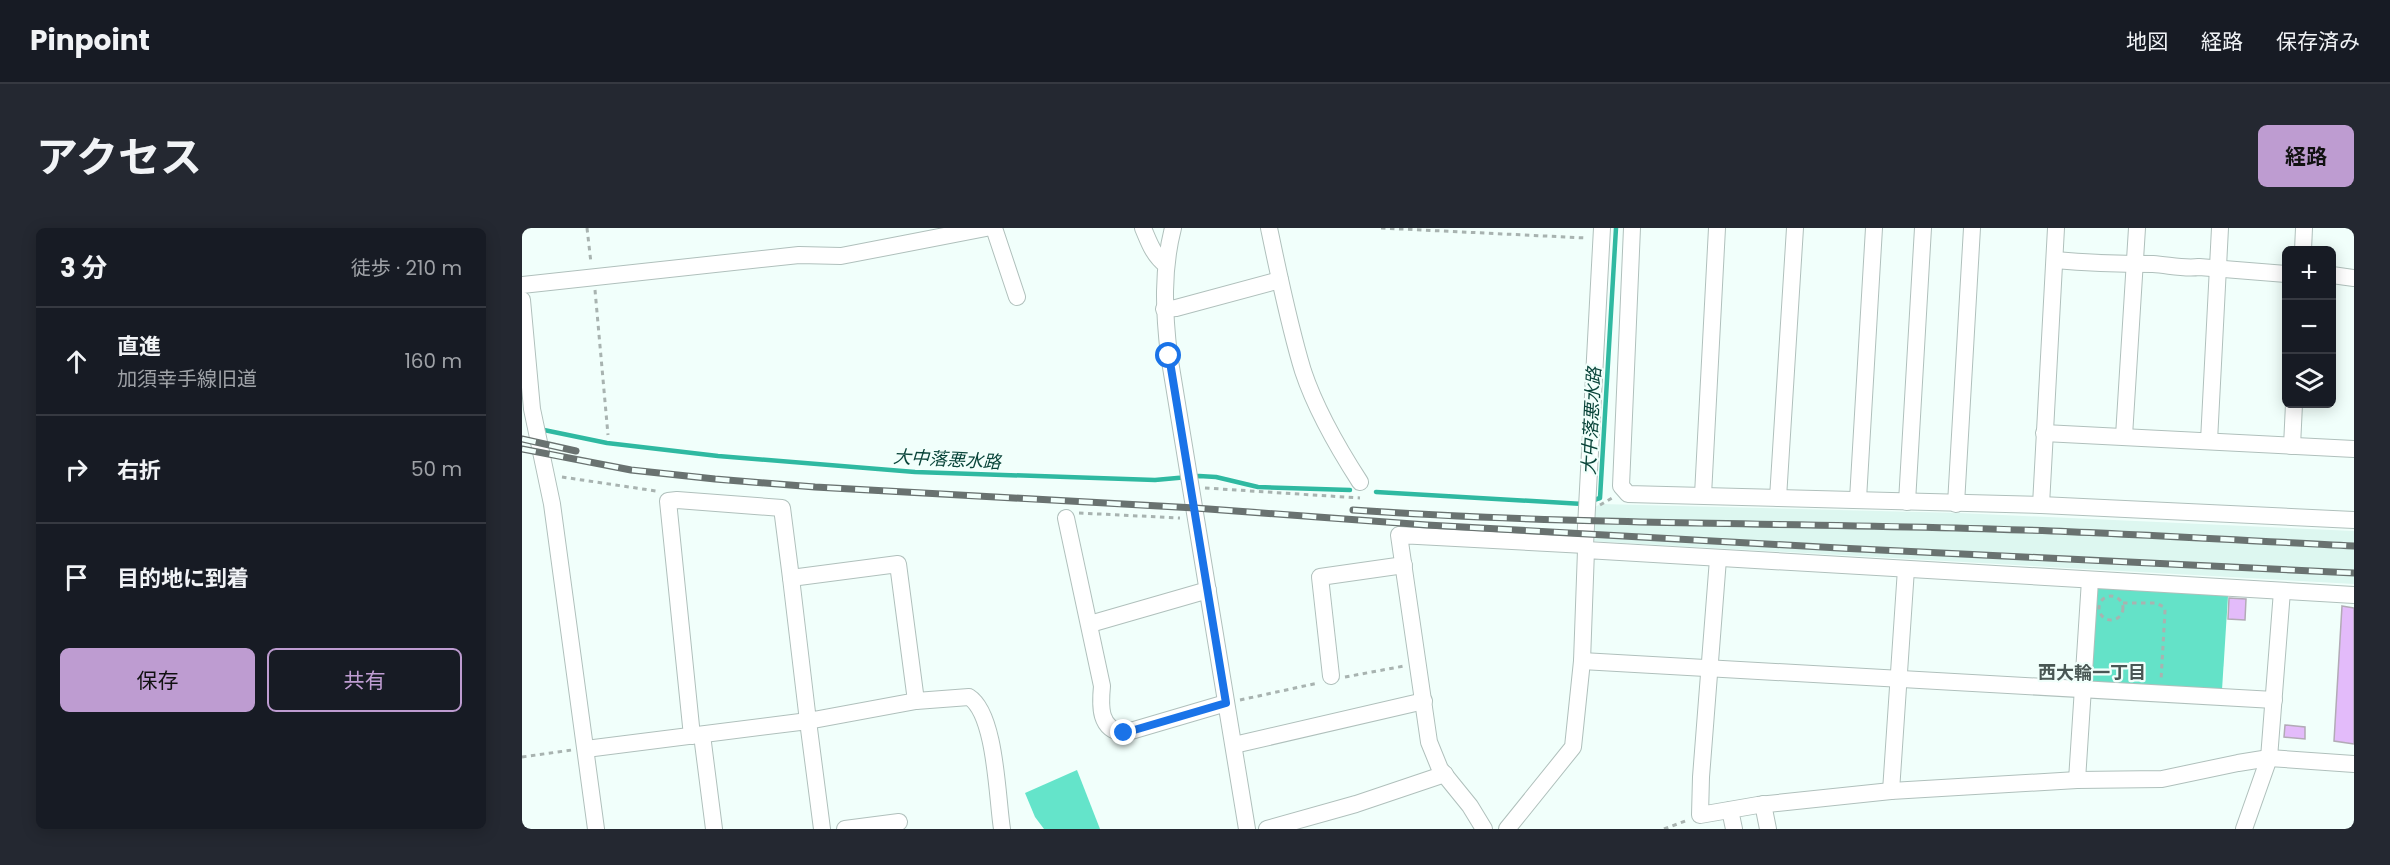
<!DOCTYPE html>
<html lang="ja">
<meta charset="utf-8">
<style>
:root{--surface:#171b24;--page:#242831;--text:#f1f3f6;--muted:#9ea1a6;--line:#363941;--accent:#be9cd1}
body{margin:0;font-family:Poppins,"Noto Sans JP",sans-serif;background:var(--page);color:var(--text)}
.controls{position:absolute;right:18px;top:18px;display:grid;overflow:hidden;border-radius:9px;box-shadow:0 3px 15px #0003}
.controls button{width:54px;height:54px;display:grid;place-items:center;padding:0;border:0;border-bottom:2px solid var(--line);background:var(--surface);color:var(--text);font:30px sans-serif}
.stop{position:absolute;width:18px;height:18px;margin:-14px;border:4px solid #1a73e8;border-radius:50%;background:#fff}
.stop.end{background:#1a73e8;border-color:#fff;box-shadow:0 2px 6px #0008}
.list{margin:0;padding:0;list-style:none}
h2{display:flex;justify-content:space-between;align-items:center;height:78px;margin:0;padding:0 24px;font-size:26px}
h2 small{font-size:20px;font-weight:400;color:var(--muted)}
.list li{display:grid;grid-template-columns:39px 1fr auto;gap:18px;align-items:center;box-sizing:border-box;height:108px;padding:0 24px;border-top:2px solid var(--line)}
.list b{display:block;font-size:22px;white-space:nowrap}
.list p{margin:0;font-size:20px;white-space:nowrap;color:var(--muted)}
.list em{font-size:20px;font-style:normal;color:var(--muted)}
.actions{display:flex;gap:12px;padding:18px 24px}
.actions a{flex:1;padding:14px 0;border:2px solid var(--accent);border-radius:9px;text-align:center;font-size:21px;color:var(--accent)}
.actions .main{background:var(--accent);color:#111}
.icon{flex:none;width:33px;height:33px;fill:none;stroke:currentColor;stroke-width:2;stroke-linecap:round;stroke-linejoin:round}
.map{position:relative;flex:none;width:1832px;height:601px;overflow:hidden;border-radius:9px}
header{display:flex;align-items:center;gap:36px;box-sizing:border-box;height:84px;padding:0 30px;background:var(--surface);border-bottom:2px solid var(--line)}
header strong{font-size:28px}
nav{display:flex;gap:33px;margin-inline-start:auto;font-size:21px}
.intro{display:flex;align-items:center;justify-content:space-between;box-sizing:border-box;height:144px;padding:0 36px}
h1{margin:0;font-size:42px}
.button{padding:15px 27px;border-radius:9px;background:var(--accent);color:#111;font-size:21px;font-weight:700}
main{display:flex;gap:36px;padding:0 36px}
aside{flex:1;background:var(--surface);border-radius:9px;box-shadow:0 3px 15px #0003}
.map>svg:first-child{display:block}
.built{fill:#ddf7f0}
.green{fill:#64e2c8}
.forest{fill:#64e4ca}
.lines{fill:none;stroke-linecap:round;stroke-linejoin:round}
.stream{stroke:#2fb9a1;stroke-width:4.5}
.building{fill:#e3bbfa;stroke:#b2aab6;stroke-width:1.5}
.minor-casing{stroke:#b0c0bc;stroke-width:18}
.path{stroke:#a8b3b0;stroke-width:3;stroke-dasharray:4.5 4.5;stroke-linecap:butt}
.minor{stroke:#fff;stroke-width:16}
.rail-casing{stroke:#697270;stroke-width:7}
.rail{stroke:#f1fffb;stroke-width:4.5;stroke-dasharray:14;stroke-linecap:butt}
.route{stroke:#1a73e8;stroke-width:8}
.labels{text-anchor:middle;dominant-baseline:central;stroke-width:4.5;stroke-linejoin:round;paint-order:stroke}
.water-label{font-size:18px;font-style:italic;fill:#0a453a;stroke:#f1fffb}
.neighbourhood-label{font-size:18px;font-weight:bold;fill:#495754;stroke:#f1fffb}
</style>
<header>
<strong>Pinpoint</strong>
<nav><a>地図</a><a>経路</a><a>保存済み</a></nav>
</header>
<div class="intro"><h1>アクセス</h1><a class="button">経路</a></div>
<main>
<aside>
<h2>3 分<small>徒歩 · 210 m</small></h2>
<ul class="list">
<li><svg class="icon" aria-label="ahead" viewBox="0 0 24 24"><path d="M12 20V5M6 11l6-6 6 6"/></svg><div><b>直進</b><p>加須幸手線旧道</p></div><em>160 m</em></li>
<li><svg class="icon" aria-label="right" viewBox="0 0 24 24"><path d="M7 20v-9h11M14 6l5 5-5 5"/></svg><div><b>右折</b></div><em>50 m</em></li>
<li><svg class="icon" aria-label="arrive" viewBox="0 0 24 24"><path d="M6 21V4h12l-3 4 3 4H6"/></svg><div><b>目的地に到着</b></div></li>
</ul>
<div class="actions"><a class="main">保存</a><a>共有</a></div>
</aside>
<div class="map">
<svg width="1832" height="601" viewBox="0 0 1832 601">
<rect width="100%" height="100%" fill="#f1fffb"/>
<polygon class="built" points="1079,276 1437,285 1832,303 1832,356 1067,313 1068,281"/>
<polygon class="green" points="1576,360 1706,368 1700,462 1571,455 1565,449 1571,365"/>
<polygon class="forest" points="555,542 578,601 522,601 513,589 503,565"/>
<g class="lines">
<g class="stream">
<polyline points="22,202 85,215 196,228 393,244 633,252 677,248 694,249 736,259 828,262"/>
<polyline points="854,264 1061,276"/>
<polyline points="1069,273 1078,270 1094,0"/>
</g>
</g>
<g class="building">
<polygon points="1707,370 1724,371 1723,392 1706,391"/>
<polygon points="1820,378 1832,380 1832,516 1812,513"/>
<polygon points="1763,497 1783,499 1783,511 1762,509"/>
</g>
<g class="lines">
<g class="minor-casing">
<g id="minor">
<polyline points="472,0 495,69"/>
<path d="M 621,0 C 627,14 631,27 644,37"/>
<path d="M 651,0 C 640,43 642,84 647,127 L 725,601"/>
<path d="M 747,0 C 757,48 767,97 781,143 C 794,182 816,220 838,254"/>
<polyline points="1110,0 1099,258 1106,266 1519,277 1832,292"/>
<polyline points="1781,22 1782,0"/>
<path d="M 1533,32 C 1565,35 1598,36 1631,36 C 1647,37 1661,41 1677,39 L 1764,46"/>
<polyline points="1810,47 1832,50"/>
<polyline points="0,57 277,27 319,28 464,0"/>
<polyline points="0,72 10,181 30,276 74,601"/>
<polyline points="642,81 654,80 758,52"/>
<polyline points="1522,205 1832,221"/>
<polyline points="1602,208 1615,0"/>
<polyline points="1687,213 1698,0"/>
<polyline points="1770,218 1772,176"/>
<polyline points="1181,267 1195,0"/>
<polyline points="1256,270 1273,0"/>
<polyline points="1336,271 1352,0"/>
<polyline points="1385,274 1401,0"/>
<polyline points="1434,276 1450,0"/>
<polyline points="1519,277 1534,0"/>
<path d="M 544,290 L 580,458 C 578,478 577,502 602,505 L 704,475"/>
<polyline points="1063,317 1080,0"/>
<polyline points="1196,331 1179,549 1178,587 1236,577 1369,563 1555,552 1640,551 1716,535 1747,530 1832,536"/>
<polygon points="376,336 394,473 286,493 269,350"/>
<polyline points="568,396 686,362"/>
<polyline points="1060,433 1752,472"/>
<polyline points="809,448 798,349 882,337"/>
<path d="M 394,473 L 447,469 C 474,486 475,570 480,601"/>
<polyline points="180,507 192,601"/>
<polyline points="170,508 146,273 155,272 260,280 269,350"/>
<polyline points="712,517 902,473"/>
<polyline points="64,521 286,493 300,601"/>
<polyline points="1555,552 1568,352"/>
<polyline points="1369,563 1384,341"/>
<polyline points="1241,576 1246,601"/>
<polyline points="1208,582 1212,601"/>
<polyline points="323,601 377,594"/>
<polyline points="745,601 834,576 923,546"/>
<polyline points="962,601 948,578 918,541 907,514 877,307 1063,317 1064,322"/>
<polyline points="985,601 1051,519 1060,433 1064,322 1832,367"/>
<polyline points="1722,601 1747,530 1760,363"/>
</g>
</g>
<g class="path">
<polyline points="65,0 69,35"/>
<polyline points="859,0 1064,10"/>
<polyline points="73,62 86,207"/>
<polyline points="40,249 134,263"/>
<polyline points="683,260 838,270"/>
<polyline points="1078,277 1090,270"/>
<polyline points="557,285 658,290"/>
<circle cx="1589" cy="380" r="12"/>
<polyline points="1601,375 1634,375 1642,379 1643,383 1639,452"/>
<polyline points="823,449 882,438"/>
<polyline points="718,472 796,455"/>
<polyline points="0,529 50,522"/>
<polyline points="1142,601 1166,592"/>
</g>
<use href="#minor" class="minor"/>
<g class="rail-casing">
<g id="rail">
<polyline points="0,211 54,223"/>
<polyline points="0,221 109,242 193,251 293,259 673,280 905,297 1317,320 1832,345"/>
<path d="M 831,282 C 1064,298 1297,294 1530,303 C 1631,307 1731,313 1832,318"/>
</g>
</g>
<use href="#rail" class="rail"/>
</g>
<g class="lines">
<polyline class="route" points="602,505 704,475 647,128"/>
</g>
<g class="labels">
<g class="water-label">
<text transform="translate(1069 193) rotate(-87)">大中落悪水路</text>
<text transform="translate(425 231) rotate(3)">大中落悪水路</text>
</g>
<g class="neighbourhood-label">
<text x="1570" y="444">西大輪一丁目</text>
</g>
</g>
</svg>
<div class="controls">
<button>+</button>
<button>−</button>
<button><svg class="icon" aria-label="layers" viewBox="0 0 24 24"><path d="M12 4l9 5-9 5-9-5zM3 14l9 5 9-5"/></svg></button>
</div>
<div class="stop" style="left:647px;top:128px"></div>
<div class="stop end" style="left:602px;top:505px"></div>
</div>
</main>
